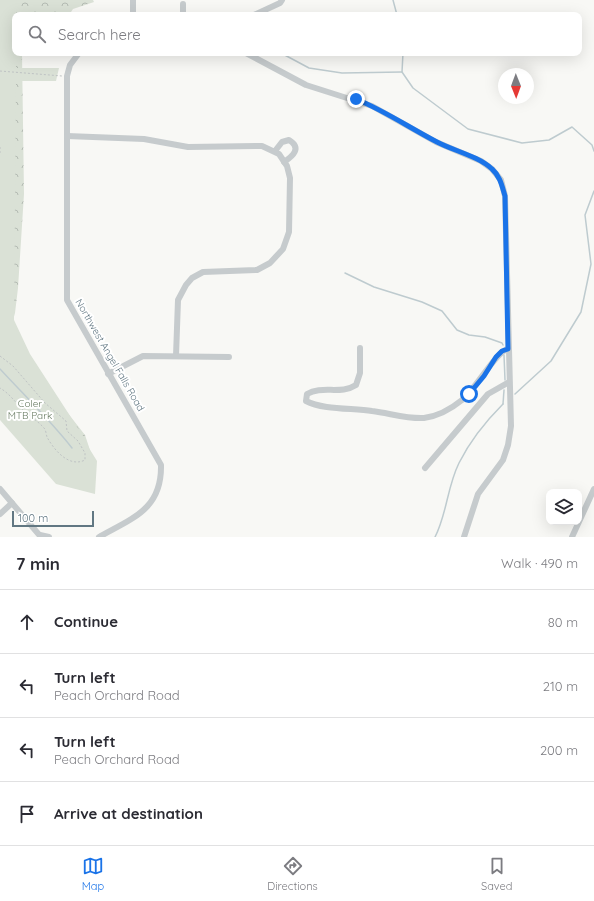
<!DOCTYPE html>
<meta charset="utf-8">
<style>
:root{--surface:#fff;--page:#f7f7f7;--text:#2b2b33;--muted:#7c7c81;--line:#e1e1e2;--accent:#1a73e8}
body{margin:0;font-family:Quicksand,sans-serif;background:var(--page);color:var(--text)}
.controls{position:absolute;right:12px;bottom:12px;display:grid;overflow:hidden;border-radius:8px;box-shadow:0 4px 16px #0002}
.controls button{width:36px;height:36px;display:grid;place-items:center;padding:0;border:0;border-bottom:1px solid var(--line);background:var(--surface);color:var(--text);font:20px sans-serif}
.compass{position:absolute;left:498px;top:68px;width:36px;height:36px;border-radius:50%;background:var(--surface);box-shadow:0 4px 16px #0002;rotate:179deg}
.scale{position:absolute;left:12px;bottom:10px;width:82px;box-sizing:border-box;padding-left:4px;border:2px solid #617782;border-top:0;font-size:11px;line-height:14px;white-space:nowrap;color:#617782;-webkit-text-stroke:3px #fff;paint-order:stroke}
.stop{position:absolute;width:12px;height:12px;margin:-9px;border:3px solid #1a73e8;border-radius:50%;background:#fff}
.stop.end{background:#1a73e8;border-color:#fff;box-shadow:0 1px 4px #0008}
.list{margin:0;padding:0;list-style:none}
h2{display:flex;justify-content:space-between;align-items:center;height:52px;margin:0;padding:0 16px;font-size:17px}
h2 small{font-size:13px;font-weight:400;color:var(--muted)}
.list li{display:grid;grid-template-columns:26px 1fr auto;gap:12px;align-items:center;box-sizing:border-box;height:64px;padding:0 16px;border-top:1px solid var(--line)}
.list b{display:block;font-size:15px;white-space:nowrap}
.list p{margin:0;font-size:13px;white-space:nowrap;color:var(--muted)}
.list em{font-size:13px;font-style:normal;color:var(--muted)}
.icon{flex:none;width:22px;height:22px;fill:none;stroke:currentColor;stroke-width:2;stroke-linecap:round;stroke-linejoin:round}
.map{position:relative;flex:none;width:594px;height:537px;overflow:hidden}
.search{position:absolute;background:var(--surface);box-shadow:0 4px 16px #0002;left:12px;right:12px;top:12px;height:44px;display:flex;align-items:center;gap:10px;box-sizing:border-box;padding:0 14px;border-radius:8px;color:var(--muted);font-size:15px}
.sheet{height:308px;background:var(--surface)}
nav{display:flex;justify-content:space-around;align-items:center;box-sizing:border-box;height:56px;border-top:1px solid var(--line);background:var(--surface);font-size:11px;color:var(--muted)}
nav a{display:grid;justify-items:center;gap:2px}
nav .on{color:var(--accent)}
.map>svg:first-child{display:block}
.forest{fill:url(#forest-crowns)}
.park{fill:#dae1d6}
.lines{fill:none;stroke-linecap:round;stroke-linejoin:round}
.stream{stroke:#becbcf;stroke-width:1.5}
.path{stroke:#bfc3c4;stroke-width:1;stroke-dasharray:2 2;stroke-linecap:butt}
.minor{stroke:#c6cbcd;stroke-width:6}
.route{stroke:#1a73e8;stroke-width:5}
.labels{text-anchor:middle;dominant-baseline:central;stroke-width:4;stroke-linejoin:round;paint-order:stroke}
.street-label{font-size:10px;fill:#617782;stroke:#fff}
.park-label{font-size:10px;fill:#677a61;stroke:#fff}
</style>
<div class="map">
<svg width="594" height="537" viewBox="0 0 594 537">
<defs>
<pattern id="forest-crowns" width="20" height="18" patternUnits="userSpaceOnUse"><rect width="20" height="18" fill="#dae1d6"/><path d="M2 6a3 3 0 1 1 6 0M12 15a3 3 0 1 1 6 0" fill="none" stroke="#b4bbb3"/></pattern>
</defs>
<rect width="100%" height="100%" fill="#f8f8f5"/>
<polygon class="forest" points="0,0 93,0 94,2 73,9 69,15 15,15 15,53 22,53 24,194 18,288 15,313 11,327 12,342 85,435 91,453 0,403"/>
<polygon class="park" points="0,0 17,0 16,15 15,15 16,68 59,68 56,81 16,81 14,320 30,354 85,439 84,440 97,461 95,494 56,484 0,420"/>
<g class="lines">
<g class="stream">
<polyline points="393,0 397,15"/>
<polyline points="281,53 309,68 342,73 402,72"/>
<polyline points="403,53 402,72 413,88 468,129 522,143 549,140 572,127 592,145 594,151"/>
<polyline points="345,273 374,287 422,302 442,311 457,330 469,335 485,337 502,343 503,345"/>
<polyline points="504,355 505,380"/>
<path d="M 0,369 C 24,395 50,420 72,448"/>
<polyline points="515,394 551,361 581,312 591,264 585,215 594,191"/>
<polyline points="503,404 504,390"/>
<path d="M 435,537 C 447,514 447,487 459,463 C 470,441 486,421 503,404"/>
</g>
<g class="path">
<polyline points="0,71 62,76"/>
<polyline points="0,147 0,155"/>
<path d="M 0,356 L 13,366 L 45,403 L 66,421 L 67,431 L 78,441 L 85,453 L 85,460 C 69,468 54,450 47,437 C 46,434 46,430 44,428 C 38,421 29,416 23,410 C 15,402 10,394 0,388"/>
</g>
<g class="minor">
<polyline points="133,15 133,0"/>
<polyline points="183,15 183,4"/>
<polyline points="254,15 280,3 282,0"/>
<path d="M 79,53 L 70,65 L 67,76 L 67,300 L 161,465 C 162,509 133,518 99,537"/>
<polyline points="246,53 306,85 372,106 436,142 481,161 492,169 501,180 505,196 511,426 508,445 503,460 478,494 464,537"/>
<polyline points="67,136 144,139 188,147 262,146 279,154 287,166 290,178 289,232 283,249 270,263 257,270 203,272 192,278 186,285 178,300 176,356"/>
<path d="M 275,151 L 282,142 L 289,140 C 302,148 293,156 284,162"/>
<path d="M 360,348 L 360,373 L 356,385 C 341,395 322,385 307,394 L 306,401 C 323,410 353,408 372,411 C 389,413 407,419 424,418 C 439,416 451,409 462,400 C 475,390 497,350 508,349"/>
<polyline points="108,374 143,356 229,357"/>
<polyline points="425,468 488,394 509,382"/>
<polyline points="0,489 41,537"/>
<polyline points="0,514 12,503"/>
<polyline points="40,535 49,537"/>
<polyline points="572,537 594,489"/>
</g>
</g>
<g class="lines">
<path class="route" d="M 356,99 C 385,111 410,128 437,142 C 454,151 478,156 492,169 C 500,176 502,186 505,196 L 508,349 L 502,351 L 496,357 L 484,376 L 469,394"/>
</g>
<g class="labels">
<g class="street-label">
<text transform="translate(110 355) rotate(60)">Northwest Angel Falls Road</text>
</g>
<g class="park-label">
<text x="30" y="403">Coler<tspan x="30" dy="12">MTB Park</tspan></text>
</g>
</g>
</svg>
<div class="controls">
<button><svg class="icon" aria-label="layers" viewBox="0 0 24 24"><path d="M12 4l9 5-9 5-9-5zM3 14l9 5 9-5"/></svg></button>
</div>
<svg class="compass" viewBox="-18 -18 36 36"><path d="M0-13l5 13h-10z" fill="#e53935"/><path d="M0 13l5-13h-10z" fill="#7c7c81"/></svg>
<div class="scale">100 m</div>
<div class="stop" style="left:469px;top:394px"></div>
<div class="stop end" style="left:356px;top:99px"></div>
<div class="search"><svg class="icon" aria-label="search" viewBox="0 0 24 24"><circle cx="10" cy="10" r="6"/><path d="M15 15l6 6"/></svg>Search here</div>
</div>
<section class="sheet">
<h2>7 min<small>Walk · 490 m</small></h2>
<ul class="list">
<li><svg class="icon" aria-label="ahead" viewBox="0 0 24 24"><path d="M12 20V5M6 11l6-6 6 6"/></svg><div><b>Continue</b></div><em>80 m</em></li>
<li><svg class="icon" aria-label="left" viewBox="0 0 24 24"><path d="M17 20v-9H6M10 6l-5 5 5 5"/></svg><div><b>Turn left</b><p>Peach Orchard Road</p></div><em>210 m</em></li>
<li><svg class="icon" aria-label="left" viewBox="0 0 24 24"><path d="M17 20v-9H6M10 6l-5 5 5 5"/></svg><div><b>Turn left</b><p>Peach Orchard Road</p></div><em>200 m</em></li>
<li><svg class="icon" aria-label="arrive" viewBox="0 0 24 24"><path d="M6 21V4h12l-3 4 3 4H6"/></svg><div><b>Arrive at destination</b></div></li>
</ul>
</section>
<nav>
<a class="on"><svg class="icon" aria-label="map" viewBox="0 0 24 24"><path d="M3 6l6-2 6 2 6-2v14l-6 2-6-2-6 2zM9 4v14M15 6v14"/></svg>Map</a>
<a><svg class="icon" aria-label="directions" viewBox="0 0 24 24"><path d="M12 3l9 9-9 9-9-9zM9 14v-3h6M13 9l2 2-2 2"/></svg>Directions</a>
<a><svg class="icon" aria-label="saved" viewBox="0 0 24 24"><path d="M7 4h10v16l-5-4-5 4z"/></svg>Saved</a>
</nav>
